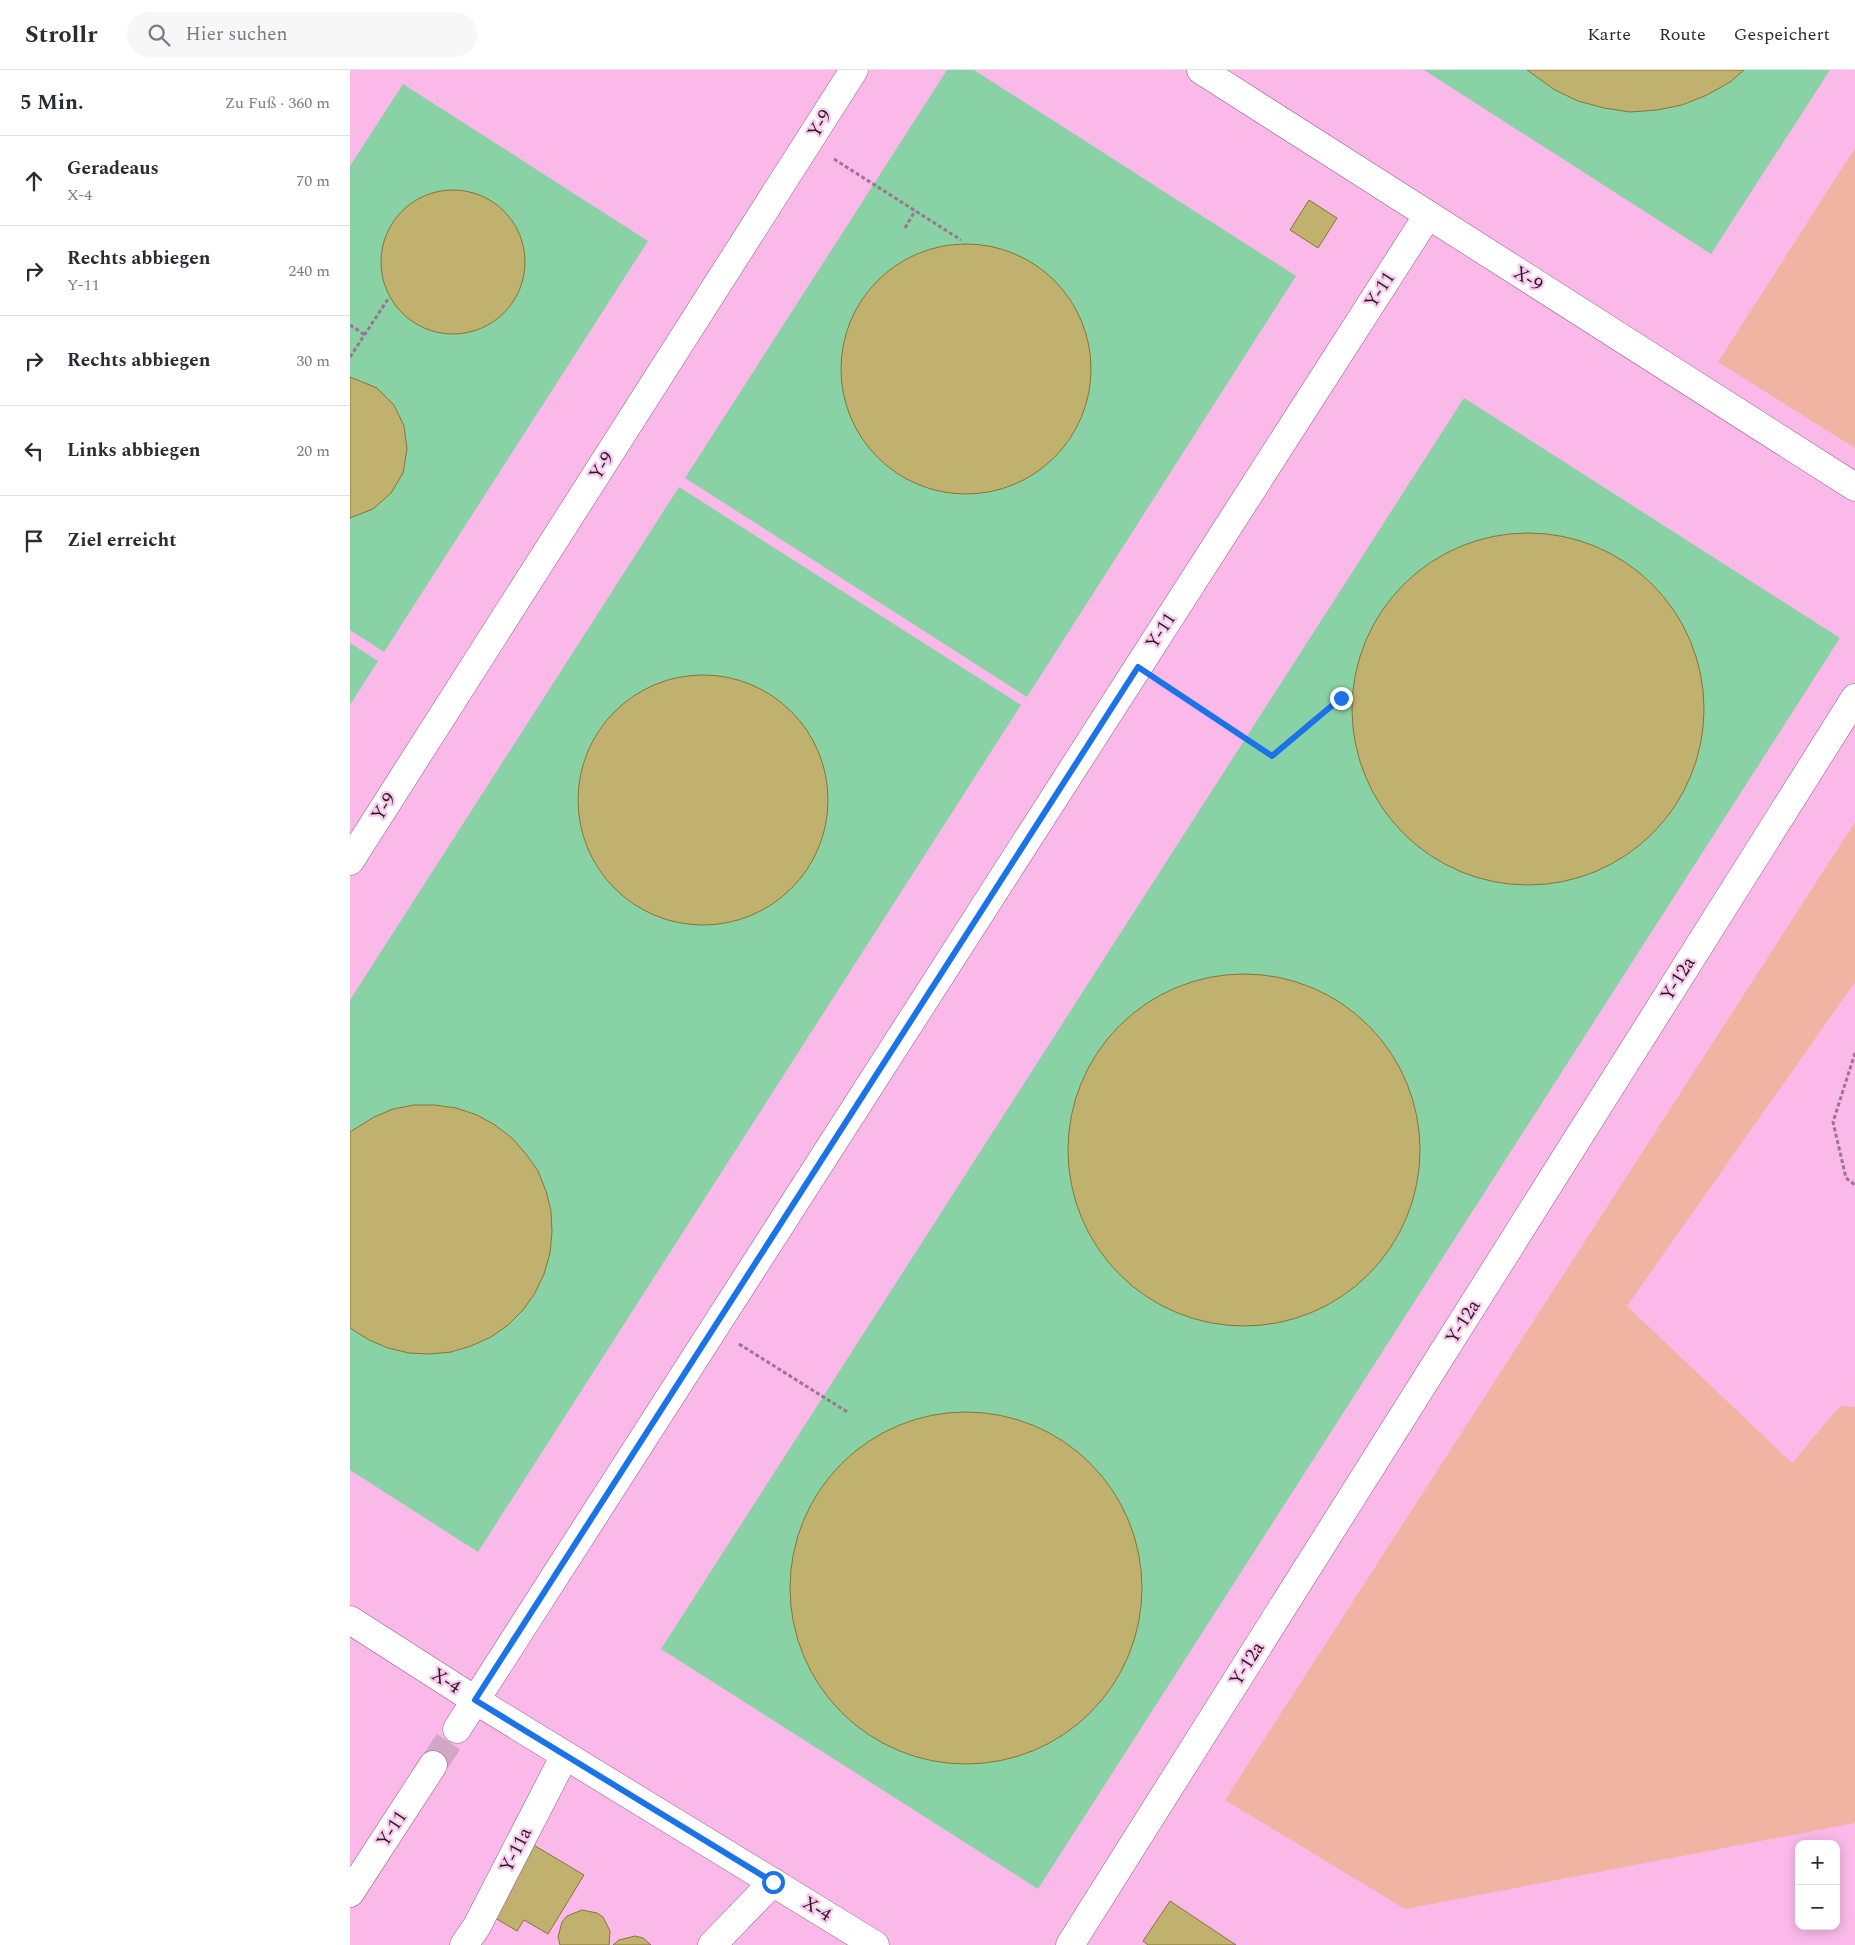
<!DOCTYPE html>
<html lang="de">
<meta charset="utf-8">
<style>
:root{--surface:#fff;--page:#f7f7f7;--text:#2b2b33;--muted:#7c7c81;--line:#e1e1e2}
body{margin:0;font-family:Spectral,serif;background:var(--page);color:var(--text)}
.controls{position:absolute;right:15px;bottom:15px;display:grid;overflow:hidden;border-radius:10px;box-shadow:0 2px 12px #0003}
.controls button{width:45px;height:45px;display:grid;place-items:center;padding:0;border:0;border-bottom:1px solid var(--line);background:var(--surface);color:var(--text);font:25px sans-serif}
.stop{position:absolute;width:15px;height:15px;margin:-11px;border:4px solid #1a73e8;border-radius:50%;background:#fff}
.stop.end{background:#1a73e8;border-color:#fff;box-shadow:0 1px 5px #0008}
.list{margin:0;padding:0;list-style:none}
h2{display:flex;justify-content:space-between;align-items:center;height:65px;margin:0;padding:0 20px;font-size:21px}
h2 small{font-size:16px;font-weight:400;color:var(--muted)}
.list li{display:grid;grid-template-columns:32px 1fr auto;gap:15px;align-items:center;box-sizing:border-box;height:90px;padding:0 20px;border-top:1px solid var(--line)}
.list b{display:block;font-size:19px;white-space:nowrap}
.list p{margin:0;font-size:16px;white-space:nowrap;color:var(--muted)}
.list em{font-size:16px;font-style:normal;color:var(--muted)}
.icon{flex:none;width:28px;height:28px;fill:none;stroke:currentColor;stroke-width:2;stroke-linecap:round;stroke-linejoin:round}
.map{position:relative;flex:none;width:1505px;height:1875px;overflow:hidden}
header{display:flex;align-items:center;gap:30px;box-sizing:border-box;height:70px;padding:0 25px;background:var(--surface);border-bottom:1px solid var(--line)}
header strong{font-size:24px}
nav{display:flex;gap:28px;margin-inline-start:auto;font-size:18px}
.search{width:350px;height:45px;background:var(--page);display:flex;align-items:center;gap:12px;box-sizing:border-box;padding:0 18px;border-radius:28px;color:var(--muted);font-size:19px}
main{display:flex}
aside{flex:1;background:var(--surface)}
.map>svg:first-child{display:block}
.built{fill:#fbb9e9;fill-rule:evenodd}
.green{fill:#f1b4a2}
.water{fill:#88d2a5}
.building{fill:#c1b16f;stroke:#857634}
.lines{fill:none;stroke-linecap:round;stroke-linejoin:round}
.minor-tunnel{stroke:#d1a7c6;stroke-width:28;stroke-dasharray:28 14;stroke-linecap:butt}
.minor-casing{stroke:#935e86;stroke-width:29}
.path{stroke:#9a7690;stroke-width:3;stroke-dasharray:4 2.5;stroke-linecap:butt}
.minor{stroke:#fff;stroke-width:28}
.route{stroke:#1a73e8;stroke-width:6}
.labels{text-anchor:middle;dominant-baseline:central;stroke-width:4.5;stroke-linejoin:round;paint-order:stroke}
.street-label{font-size:19px;fill:#2f1929;stroke:#facaed}
</style>
<header>
<strong>Strollr</strong>
<div class="search"><svg class="icon" aria-label="search" viewBox="0 0 24 24"><circle cx="10" cy="10" r="6"/><path d="M15 15l6 6"/></svg>Hier suchen</div>
<nav><a>Karte</a><a>Route</a><a>Gespeichert</a></nav>
</header>
<main>
<aside>
<h2>5 Min.<small>Zu Fuß · 360 m</small></h2>
<ul class="list">
<li><svg class="icon" aria-label="ahead" viewBox="0 0 24 24"><path d="M12 20V5M6 11l6-6 6 6"/></svg><div><b>Geradeaus</b><p>X-4</p></div><em>70 m</em></li>
<li><svg class="icon" aria-label="right" viewBox="0 0 24 24"><path d="M7 20v-9h11M14 6l5 5-5 5"/></svg><div><b>Rechts abbiegen</b><p>Y-11</p></div><em>240 m</em></li>
<li><svg class="icon" aria-label="right" viewBox="0 0 24 24"><path d="M7 20v-9h11M14 6l5 5-5 5"/></svg><div><b>Rechts abbiegen</b></div><em>30 m</em></li>
<li><svg class="icon" aria-label="left" viewBox="0 0 24 24"><path d="M17 20v-9H6M10 6l-5 5 5 5"/></svg><div><b>Links abbiegen</b></div><em>20 m</em></li>
<li><svg class="icon" aria-label="arrive" viewBox="0 0 24 24"><path d="M6 21V4h12l-3 4 3 4H6"/></svg><div><b>Ziel erreicht</b></div></li>
</ul>
</aside>
<div class="map">
<svg width="1505" height="1875" viewBox="0 0 1505 1875">
<rect width="100%" height="100%" fill="#facaed"/>
<path class="built" d="M 0,0 L 1505,0 L 1505,1875 L 0,1875 ZM 1449,1774 L 1486,1774 L 1486,1856 L 1449,1856 Z"/>
<g class="green">
<polygon points="1505,78 1505,378 1368,292"/>
<polygon points="1505,752 1505,912 1277,1236 1442,1393 1490,1336 1505,1337 1505,1753 1055,1839 875,1730"/>
</g>
<g class="water">
<polygon points="597,0 624,0 946,206 677,627 335,408"/>
<polygon points="1074,0 1480,0 1361,184"/>
<polygon points="53,14 298,171 34,582 0,560 0,96"/>
<polygon points="1114,328 1490,568 688,1819 311,1579"/>
<polygon points="329,417 671,635 128,1482 0,1400 0,930"/>
<polygon points="0,573 28,591 0,635"/>
</g>
<g class="building">
<polygon points="1177,0 1394,0 1380,12 1357,25 1332,35 1307,40 1280,42 1254,38 1228,31 1205,20"/>
<circle cx="103" cy="192" r="72"/>
<polygon points="959,130 987,148 968,178 940,160"/>
<circle cx="616" cy="299" r="125"/>
<polygon points="0,307 27,318 44,335 54,356 57,379 53,403 41,423 23,439 0,448"/>
<circle cx="1178" cy="639" r="176"/>
<circle cx="353" cy="730" r="125"/>
<circle cx="894" cy="1080" r="176"/>
<polygon points="64,1035 85,1035 106,1038 127,1045 145,1055 162,1068 176,1084 188,1101 196,1121 201,1141 202,1162 200,1183 194,1204 185,1223 173,1240 158,1255 141,1267 121,1276 101,1282 80,1284 59,1283 38,1278 19,1270 0,1258 0,1062 24,1047 43,1039"/>
<circle cx="616" cy="1518" r="176"/>
<polygon points="182,1774 234,1805 198,1864 174,1850 167,1861 140,1845"/>
<polygon points="820,1831 886,1875 798,1875 793,1871"/>
<polygon points="232,1840 247,1843 253,1847 260,1861 259,1875 210,1875 208,1867 212,1852 217,1846"/>
<polygon points="285,1866 293,1868 301,1875 263,1875 269,1870"/>
</g>
<g class="lines">
<polyline class="minor-tunnel" points="83,1695 107,1659"/>
<g class="minor-casing">
<g id="minor">
<polyline points="851,0 1505,417"/>
<polyline points="0,791 504,0"/>
<polyline points="0,1550 125,1630 525,1875"/>
<polyline points="107,1659 1078,145"/>
<polyline points="0,1823 83,1695"/>
<polyline points="114,1875 127,1856 215,1685"/>
<polyline points="362,1875 423,1812"/>
<polyline points="720,1875 1505,628"/>
</g>
</g>
<g class="path">
<polyline points="484,89 611,170"/>
<polyline points="555,158 565,141"/>
<polyline points="0,255 15,265"/>
<polyline points="0,287 38,229"/>
<polyline points="813,614 922,686 991,628"/>
<polyline points="1505,983 1483,1052 1496,1108 1505,1115"/>
<polyline points="389,1274 499,1343"/>
</g>
<use href="#minor" class="minor"/>
</g>
<g class="lines">
<polyline class="route" points="423,1812 125,1630 788,597 922,686 991,628"/>
</g>
<g class="labels">
<g class="street-label">
<text transform="translate(470 54) rotate(-58)">Y-9</text>
<text transform="translate(1178 209) rotate(33)">X-9</text>
<text transform="translate(1030 220) rotate(-57)">Y-11</text>
<text transform="translate(252 396) rotate(-57)">Y-9</text>
<text transform="translate(811 561) rotate(-57)">Y-11</text>
<text transform="translate(34 737) rotate(-57)">Y-9</text>
<text transform="translate(1328 909) rotate(-58)">Y-12a</text>
<text transform="translate(1113 1252) rotate(-58)">Y-12a</text>
<text transform="translate(897 1594) rotate(-58)">Y-12a</text>
<text transform="translate(96 1611) rotate(33)">X-4</text>
<text transform="translate(42 1759) rotate(-57)">Y-11</text>
<text transform="translate(166 1780) rotate(-63)">Y-11a</text>
<text transform="translate(467 1839) rotate(32)">X-4</text>
</g>
</g>
</svg>
<div class="controls">
<button>+</button>
<button>−</button>
</div>
<div class="stop" style="left:423px;top:1812px"></div>
<div class="stop end" style="left:991px;top:628px"></div>
</div>
</main>
